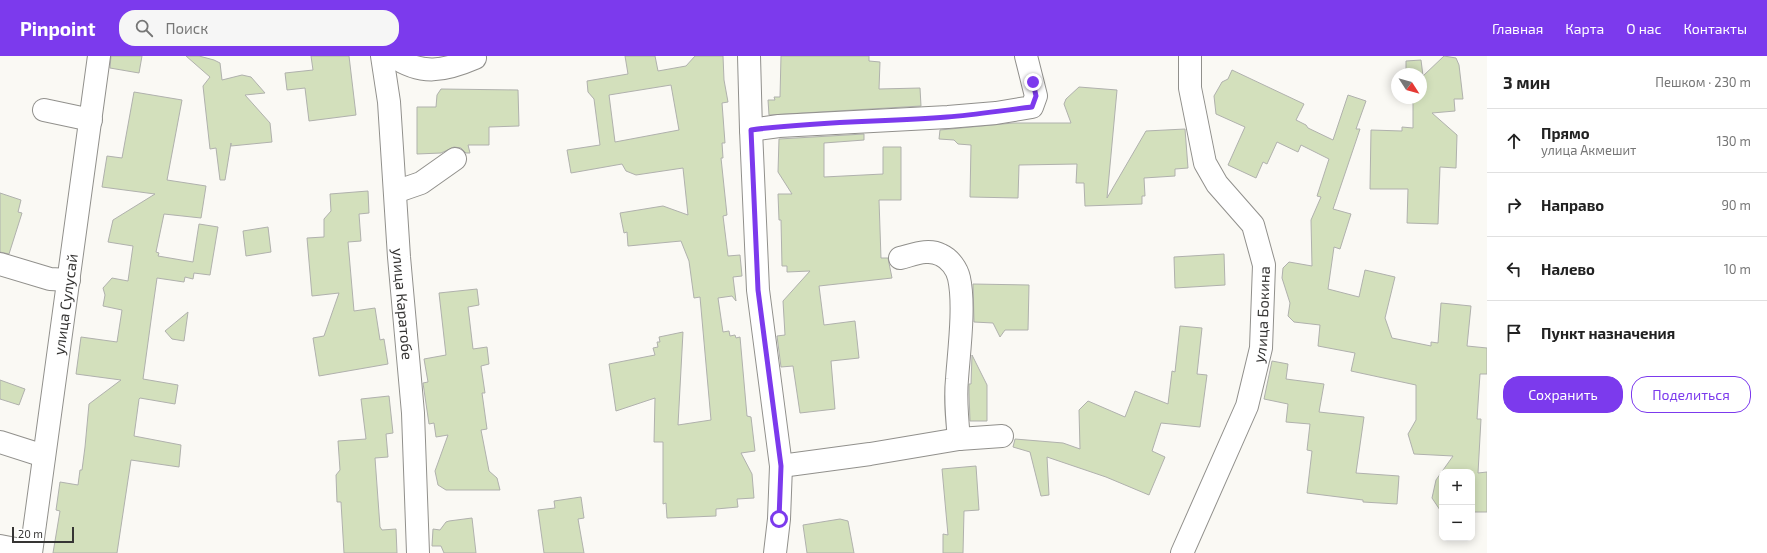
<!DOCTYPE html>
<html lang="ru">
<meta charset="utf-8">
<style>
:root{--surface:#fff;--page:#f6f6f6;--text:#222;--muted:#767676;--line:#e0e0e0;--accent:#7c3aed}
body{margin:0;font-family:"Exo 2",sans-serif;background:var(--page);color:var(--text)}
.controls{position:absolute;right:12px;bottom:12px;display:grid;overflow:hidden;border-radius:8px;box-shadow:0 2px 10px #0003}
.controls button{width:36px;height:36px;display:grid;place-items:center;padding:0;border:0;border-bottom:1px solid var(--line);background:var(--surface);color:var(--text);font:20px sans-serif}
.compass{position:absolute;left:1391px;top:12px;width:36px;height:36px;border-radius:50%;background:var(--surface);box-shadow:0 2px 10px #0003;rotate:126deg}
.scale{position:absolute;left:12px;bottom:10px;width:62px;box-sizing:border-box;padding-left:4px;border:2px solid #363534;border-top:0;font-size:11px;line-height:14px;white-space:nowrap;color:#363534;-webkit-text-stroke:3px #fff;paint-order:stroke}
.stop{position:absolute;width:12px;height:12px;margin:-9px;border:3px solid #7c3aed;border-radius:50%;background:#fff}
.stop.end{background:#7c3aed;border-color:#fff;box-shadow:0 1px 4px #0008}
.list{margin:0;padding:0;list-style:none}
h2{display:flex;justify-content:space-between;align-items:center;height:52px;margin:0;padding:0 16px;font-size:17px}
h2 small{font-size:13px;font-weight:400;color:var(--muted)}
.list li{display:grid;grid-template-columns:26px 1fr auto;gap:12px;align-items:center;box-sizing:border-box;height:64px;padding:0 16px;border-top:1px solid var(--line)}
.list b{display:block;font-size:15px;white-space:nowrap}
.list p{margin:0;font-size:13px;white-space:nowrap;color:var(--muted)}
.list em{font-size:13px;font-style:normal;color:var(--muted)}
.actions{display:flex;gap:8px;padding:12px 16px}
.actions a{flex:1;padding:9px 0;border:1px solid var(--accent);border-radius:16px;text-align:center;font-size:14px;color:var(--accent)}
.actions .main{background:var(--accent);color:#fff}
.icon{flex:none;width:22px;height:22px;fill:none;stroke:currentColor;stroke-width:2;stroke-linecap:round;stroke-linejoin:round}
.map{position:relative;flex:none;width:1487px;height:497px;overflow:hidden}
header{display:flex;align-items:center;gap:24px;box-sizing:border-box;height:56px;padding:0 20px;background:var(--accent);color:#fff}
header strong{font-size:19px}
nav{display:flex;gap:22px;margin-inline-start:auto;font-size:14px}
.search{width:280px;height:36px;background:var(--page);display:flex;align-items:center;gap:10px;box-sizing:border-box;padding:0 14px;border-radius:16px;color:var(--muted);font-size:15px}
main{display:flex}
aside{flex:1;background:var(--surface)}
.map>svg:first-child{display:block}
.building{fill:#d3e0bc;stroke:#b0b1ad;fill-rule:evenodd}
.lines{fill:none;stroke-linecap:round;stroke-linejoin:round}
.minor-casing{stroke:#91908c;stroke-width:24}
.minor{stroke:#fff;stroke-width:22}
.route{stroke:#7c3aed;stroke-width:5}
.labels{text-anchor:middle;dominant-baseline:central;stroke-width:3;stroke-linejoin:round;paint-order:stroke}
.street-label{font-size:15px;fill:#363534;stroke:#fff}
</style>
<header>
<strong>Pinpoint</strong>
<div class="search"><svg class="icon" aria-label="search" viewBox="0 0 24 24"><circle cx="10" cy="10" r="6"/><path d="M15 15l6 6"/></svg>Поиск</div>
<nav><a>Главная</a><a>Карта</a><a>О нас</a><a>Контакты</a></nav>
</header>
<main>
<div class="map">
<svg width="1487" height="497" viewBox="0 0 1487 497">
<rect width="100%" height="100%" fill="#faf9f4"/>
<g class="building">
<polygon points="111,0 142,0 139,17 110,12"/>
<polygon points="186,0 199,0 214,4 220,7 222,24 242,19 251,21 265,37 245,39 270,67 272,86 231,90 231,87 225,124 220,124 216,92 210,93 203,30 210,21"/>
<polygon points="311,0 349,0 356,59 309,65 305,32 287,34 285,17 313,14"/>
<path d="M 625,0 L 655,0 L 658,15 L 686,10 L 695,0 L 723,0 L 724,24 L 728,46 L 722,47 L 725,87 L 722,87 L 723,102 L 721,102 L 727,159 L 723,160 L 728,200 L 740,199 L 742,220 L 733,221 L 736,245 L 732,240 L 718,242 L 723,276 L 729,275 L 730,280 L 735,279 L 736,282 L 740,281 L 747,360 L 751,361 L 755,395 L 741,397 L 752,418 L 754,442 L 737,443 L 738,451 L 716,453 L 716,460 L 667,462 L 666,447 L 663,448 L 663,386 L 654,386 L 655,342 L 616,355 L 609,308 L 655,299 L 653,292 L 658,291 L 657,286 L 660,286 L 659,281 L 683,276 L 678,369 L 711,364 L 700,241 L 694,242 L 689,205 L 681,185 L 628,190 L 627,176 L 624,177 L 620,157 L 663,150 L 688,159 L 683,112 L 636,119 L 626,115 L 622,108 L 571,117 L 567,94 L 600,89 L 594,43 L 588,36 L 587,25 L 628,18 ZM 671,29 L 679,74 L 615,86 L 609,39 Z"/>
<polygon points="781,0 869,0 869,5 880,6 879,33 920,32 921,50 769,59 768,44 775,44 774,41 780,41"/>
<polygon points="1444,0 1456,2 1459,9 1463,43 1454,43 1455,55 1432,57 1457,79 1456,112 1440,111 1438,168 1407,167 1408,133 1370,133 1371,74 1402,75 1402,71 1413,72 1413,48 1410,42 1421,42 1421,18 1406,18 1406,5 1421,4 1423,20"/>
<polygon points="1232,14 1304,48 1296,64 1306,69 1308,72 1333,84 1348,39 1366,45 1356,73 1360,73 1333,153 1351,158 1340,193 1334,191 1328,233 1359,241 1365,214 1395,221 1385,262 1392,282 1431,290 1431,286 1438,287 1441,247 1471,250 1467,290 1487,292 1487,318 1480,318 1477,363 1481,363 1478,417 1487,416 1487,456 1472,456 1472,416 1442,416 1442,457 1432,442 1436,424 1453,400 1414,398 1408,378 1416,364 1416,329 1351,315 1355,297 1318,290 1320,269 1294,266 1288,260 1290,247 1282,222 1283,212 1289,206 1312,210 1311,164 1321,141 1317,140 1329,103 1301,89 1298,96 1277,86 1267,108 1263,106 1256,122 1228,109 1245,71 1216,58 1214,40 1222,26 1228,23"/>
<polygon points="1079,31 1117,34 1107,142 1146,75 1185,73 1188,112 1175,113 1175,120 1144,122 1145,140 1142,140 1142,148 1085,150 1084,127 1076,127 1077,108 1019,109 1018,142 970,141 971,89 958,88 954,84 939,83 940,74 1013,67 1071,67 1064,48 1066,43"/>
<polygon points="441,33 518,34 519,70 489,71 489,89 468,89 470,97 466,97 461,92 454,91 441,97 417,98 417,51 436,51 437,39"/>
<polygon points="134,36 182,44 167,124 206,130 201,162 164,158 156,196 159,197 158,200 193,206 199,168 218,171 210,219 194,217 193,223 185,221 184,226 157,222 152,257 143,323 178,329 175,348 140,342 139,343 134,380 181,389 179,411 131,404 117,497 53,497 60,455 56,454 60,426 78,429 80,414 82,414 85,391 89,348 121,324 76,318 81,281 117,286 122,254 103,250 105,239 103,232 112,222 128,225 133,190 108,186 113,164 155,138 102,131 107,100 122,102"/>
<polygon points="864,78 864,84 824,87 824,121 883,118 883,91 901,91 901,144 879,144 881,202 888,202 892,222 819,230 824,269 855,265 859,302 831,305 835,353 800,357 793,310 781,311 777,280 785,279 783,245 810,215 787,216 787,210 782,210 781,164 779,164 778,138 792,138 778,116 779,83"/>
<polygon points="368,135 369,157 359,158 361,185 348,186 354,255 375,252 380,284 384,283 388,308 319,320 313,282 324,280 339,237 312,240 307,182 324,181 324,163 331,155 330,138"/>
<polygon points="0,137 21,144 18,156 22,157 9,198 0,196"/>
<polygon points="268,171 271,196 246,200 243,175"/>
<polygon points="1224,198 1225,229 1175,232 1174,201"/>
<polygon points="973,228 1029,229 1028,274 1005,274 1000,281 993,267 974,266"/>
<polygon points="477,233 479,249 468,251 473,293 487,291 489,308 481,310 485,337 482,337 487,373 481,374 489,415 497,422 500,434 446,434 438,429 435,415 448,379 436,381 434,367 429,368 423,327 428,326 424,303 446,299 439,237"/>
<polygon points="188,256 184,285 172,283 165,275"/>
<polygon points="1180,270 1202,272 1197,318 1207,319 1200,371 1161,367 1152,395 1165,401 1149,439 1106,421 1047,401 1049,439 1041,440 1030,396 1013,391 1015,383 1063,387 1080,393 1079,354 1088,345 1125,361 1135,335 1168,348 1172,315 1175,316"/>
<polygon points="972,299 987,329 987,365 970,365 969,338 969,328 971,328"/>
<polygon points="1272,305 1288,308 1286,323 1324,328 1319,356 1364,361 1356,417 1399,420 1397,448 1363,446 1363,444 1307,437 1312,395 1307,394 1310,368 1286,366 1288,348 1264,343"/>
<polygon points="0,324 25,333 19,349 0,343"/>
<polygon points="389,340 393,377 386,378 388,401 375,402 380,471 382,474 396,473 397,497 344,497 341,446 337,446 336,419 340,414 338,385 366,383 361,343"/>
<polygon points="976,410 979,454 964,455 963,497 943,497 943,478 948,479 942,413"/>
<polygon points="581,441 584,462 578,463 584,497 544,497 538,454 555,452 554,445"/>
<polygon points="472,462 476,497 444,497 441,490 432,490 433,473 440,474 446,466 449,465"/>
<polygon points="840,463 848,465 854,497 807,497 803,469"/>
</g>
<g class="lines">
<g class="minor-casing">
<g id="minor">
<path id="s1" d="M 382,0 L 389,46 L 399,201 L 413,357 L 418,497"/>
<path d="M 393,0 C 421,20 445,15 475,2"/>
<polyline points="749,0 751,74 758,234 781,410 779,463 775,497"/>
<polyline points="44,54 91,64"/>
<polyline points="751,74 779,70 948,61 996,57 1032,51 1036,40 1026,0"/>
<polyline points="395,136 421,127 455,103"/>
<path d="M 900,202 C 913,199 928,192 941,199 C 950,203 957,213 959,222 C 965,249 959,295 957,323 C 955,343 957,363 959,383"/>
<polyline points="0,208 50,223 69,224"/>
<polyline points="0,386 44,400"/>
<polyline points="781,410 870,398 959,383 1002,380"/>
<polyline points="0,490 31,496"/>
<path id="s2" d="M 31,497 L 99,0"/>
<path id="s3" d="M 1182,497 L 1247,350 L 1261,292 L 1264,209 L 1253,169 L 1217,128 L 1205,107 L 1190,32 L 1190,0"/>
</g>
</g>
<use href="#minor" class="minor"/>
</g>
<g class="lines">
<path class="route" d="M 779,463 L 781,410 L 758,234 L 751,74 C 816,65 882,66 947,61 C 976,59 1004,54 1032,51 L 1036,40 L 1033,26"/>
</g>
<g class="labels">
<g class="street-label">
<text stroke="none"><textPath href="#s1" startOffset="249">улица Каратобе</textPath></text>
<text stroke="none"><textPath href="#s2" startOffset="251">улица Сулусай</textPath></text>
<text stroke="none"><textPath href="#s3" startOffset="254">улица Бокина</textPath></text>
</g>
</g>
</svg>
<div class="controls">
<button>+</button>
<button>−</button>
</div>
<svg class="compass" viewBox="-18 -18 36 36"><path d="M0-13l5 13h-10z" fill="#e53935"/><path d="M0 13l5-13h-10z" fill="#767676"/></svg>
<div class="scale">20 m</div>
<div class="stop" style="left:779px;top:463px"></div>
<div class="stop end" style="left:1033px;top:26px"></div>
</div>
<aside>
<h2>3 мин<small>Пешком · 230 m</small></h2>
<ul class="list">
<li><svg class="icon" aria-label="ahead" viewBox="0 0 24 24"><path d="M12 20V5M6 11l6-6 6 6"/></svg><div><b>Прямо</b><p>улица Акмешит</p></div><em>130 m</em></li>
<li><svg class="icon" aria-label="right" viewBox="0 0 24 24"><path d="M7 20v-9h11M14 6l5 5-5 5"/></svg><div><b>Направо</b></div><em>90 m</em></li>
<li><svg class="icon" aria-label="left" viewBox="0 0 24 24"><path d="M17 20v-9H6M10 6l-5 5 5 5"/></svg><div><b>Налево</b></div><em>10 m</em></li>
<li><svg class="icon" aria-label="arrive" viewBox="0 0 24 24"><path d="M6 21V4h12l-3 4 3 4H6"/></svg><div><b>Пункт назначения</b></div></li>
</ul>
<div class="actions"><a class="main">Сохранить</a><a>Поделиться</a></div>
</aside>
</main>
